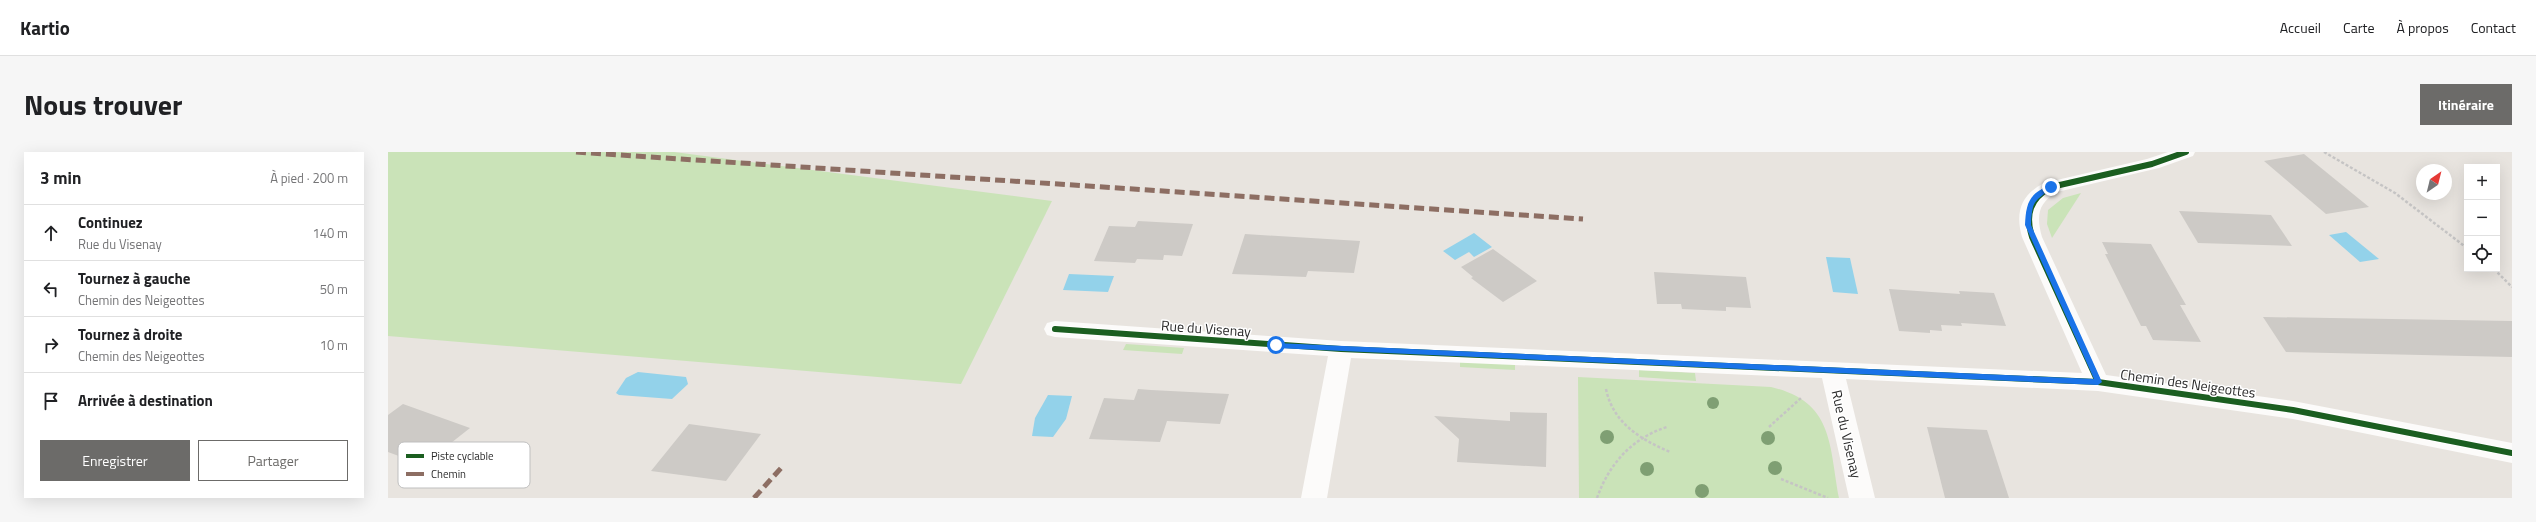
<!DOCTYPE html>
<html lang="fr">
<meta charset="utf-8">
<style>
:root{--surface:#fff;--page:#f6f6f6;--text:#202124;--muted:#757577;--line:#e0e0e0;--accent:#6c6b69}
body{margin:0;font-family:"Titillium Web",sans-serif;background:var(--page);color:var(--text)}
.controls{position:absolute;right:12px;top:12px;display:grid;overflow:hidden;border-radius:0px;box-shadow:0 4px 16px #0002}
.controls button{width:36px;height:36px;display:grid;place-items:center;padding:0;border:0;border-bottom:1px solid var(--line);background:var(--surface);color:var(--text);font:20px sans-serif}
.compass{position:absolute;left:2028px;top:12px;width:36px;height:36px;border-radius:50%;background:var(--surface);box-shadow:0 4px 16px #0002;rotate:35deg}
.stop{position:absolute;width:12px;height:12px;margin:-9px;border:3px solid #1a73e8;border-radius:50%;background:#fff}
.stop.end{background:#1a73e8;border-color:#fff;box-shadow:0 1px 4px #0008}
.list{margin:0;padding:0;list-style:none}
h2{display:flex;justify-content:space-between;align-items:center;height:52px;margin:0;padding:0 16px;font-size:17px}
h2 small{font-size:13px;font-weight:400;color:var(--muted)}
.list li{display:grid;grid-template-columns:26px 1fr auto;gap:12px;align-items:center;box-sizing:border-box;height:56px;padding:0 16px;border-top:1px solid var(--line)}
.list b{display:block;font-size:15px;white-space:nowrap}
.list p{margin:0;font-size:13px;white-space:nowrap;color:var(--muted)}
.list em{font-size:13px;font-style:normal;color:var(--muted)}
.actions{display:flex;gap:8px;padding:12px 16px}
.actions a{flex:1;padding:9px 0;border:1px solid var(--accent);border-radius:0px;text-align:center;font-size:14px;color:var(--accent)}
.actions .main{background:var(--accent);color:#fff}
.icon{flex:none;width:22px;height:22px;fill:none;stroke:currentColor;stroke-width:2;stroke-linecap:round;stroke-linejoin:round}
.map{position:relative;flex:none;width:2124px;height:346px;overflow:hidden;border-radius:0px}
header{display:flex;align-items:center;gap:24px;box-sizing:border-box;height:56px;padding:0 20px;background:var(--surface);border-bottom:1px solid var(--line)}
header strong{font-size:19px}
nav{display:flex;gap:22px;margin-inline-start:auto;font-size:14px}
.intro{display:flex;align-items:center;justify-content:space-between;box-sizing:border-box;height:96px;padding:0 24px}
h1{margin:0;font-size:28px}
.button{padding:10px 18px;border-radius:0px;background:var(--accent);color:#fff;font-size:14px;font-weight:700}
main{display:flex;gap:24px;padding:0 24px}
aside{flex:1;background:var(--surface);border-radius:0px;box-shadow:0 4px 16px #0002}
.map>svg:first-child{display:block}
.green{fill:#cae3b8}
.water{fill:#93d2ea}
.building{fill:#cdcac6}
.lines{fill:none;stroke-linecap:round;stroke-linejoin:round}
.path{stroke:#c5c4c4;stroke-width:2.5;stroke-dasharray:3 2;stroke-linecap:butt}
.minor{fill:#fcfbfa;fill-rule:evenodd}
.quiet{stroke:#8d6e63;stroke-width:5;stroke-dasharray:10 5;stroke-linecap:butt}
.cycleway-casing{stroke:#fff;stroke-width:8}
.cycleway{stroke:#1b5e20;stroke-width:6}
.tree{fill:#7f9f73}
.route{fill:#1a73e8}
.labels{text-anchor:middle;dominant-baseline:central;stroke-width:3;stroke-linejoin:round;paint-order:stroke}
.street-label{font-size:14px;fill:#2a2a2a;stroke:#fff}
.key{fill:#fff;stroke:#bfbfbf;stroke-width:1}
.key-label{font-size:11px;fill:#2a2a2a}
</style>
<header>
<strong>Kartio</strong>
<nav><a>Accueil</a><a>Carte</a><a>À propos</a><a>Contact</a></nav>
</header>
<div class="intro"><h1>Nous trouver</h1><a class="button">Itinéraire</a></div>
<main>
<aside>
<h2>3 min<small>À pied · 200 m</small></h2>
<ul class="list">
<li><svg class="icon" aria-label="ahead" viewBox="0 0 24 24"><path d="M12 20V5M6 11l6-6 6 6"/></svg><div><b>Continuez</b><p>Rue du Visenay</p></div><em>140 m</em></li>
<li><svg class="icon" aria-label="left" viewBox="0 0 24 24"><path d="M17 20v-9H6M10 6l-5 5 5 5"/></svg><div><b>Tournez à gauche</b><p>Chemin des Neigeottes</p></div><em>50 m</em></li>
<li><svg class="icon" aria-label="right" viewBox="0 0 24 24"><path d="M7 20v-9h11M14 6l5 5-5 5"/></svg><div><b>Tournez à droite</b><p>Chemin des Neigeottes</p></div><em>10 m</em></li>
<li><svg class="icon" aria-label="arrive" viewBox="0 0 24 24"><path d="M6 21V4h12l-3 4 3 4H6"/></svg><div><b>Arrivée à destination</b></div></li>
</ul>
<div class="actions"><a class="main">Enregistrer</a><a>Partager</a></div>
</aside>
<div class="map">
<svg width="2124" height="346" viewBox="0 0 2124 346">
<rect width="100%" height="100%" fill="#e8e4df"/>
<g class="green">
<polygon points="0,0 286,0 664,49 573,232 0,184"/>
<polygon points="1693,41 1664,86 1659,72 1660,58 1675,46"/>
<polygon points="738,192 796,196 794,202 735,198"/>
<polygon points="1072,210 1127,212 1127,218 1072,215"/>
<polygon points="1251,218 1307,221 1308,229 1251,225"/>
<path d="M 1190,225 L 1383,235 C 1446,250 1441,293 1451,346 L 1191,346 Z"/>
</g>
<g class="water">
<polygon points="1958,80 1991,107 1972,110 1941,83"/>
<polygon points="1086,81 1104,95 1086,105 1081,100 1067,108 1055,99"/>
<polygon points="1438,105 1462,106 1470,142 1445,140"/>
<polygon points="681,122 726,124 720,140 675,138"/>
<polygon points="250,220 298,225 300,232 284,247 231,243 228,241 238,226"/>
<polygon points="660,243 684,244 678,267 665,285 644,284 647,266"/>
</g>
<g class="building">
<polygon points="1916,2 1981,55 1938,62 1876,9"/>
<polygon points="1791,59 1883,63 1904,94 1810,91"/>
<polygon points="750,69 805,72 794,104 776,103 775,108 749,107 747,111 706,109 721,74 747,75"/>
<polygon points="857,82 972,89 966,121 920,119 918,125 844,122"/>
<polygon points="1714,90 1763,92 1798,153 1792,153 1813,190 1765,188 1758,174 1753,174 1717,102 1720,102"/>
<polygon points="1105,97 1149,129 1115,150 1083,126 1085,125 1073,115"/>
<polygon points="1266,120 1358,125 1363,156 1338,155 1338,159 1294,157 1293,152 1269,152"/>
<polygon points="1501,137 1572,142 1571,139 1606,141 1618,174 1573,171 1574,174 1553,173 1554,179 1542,178 1542,181 1511,179"/>
<polygon points="1875,165 2124,169 2124,205 1898,200"/>
<polygon points="750,237 763,238 841,242 832,272 779,269 772,290 701,287 716,246 746,248"/>
<polygon points="15,252 82,276 35,313 0,300 0,263"/>
<polygon points="1122,260 1159,261 1158,315 1069,310 1071,287 1046,264 1122,269"/>
<polygon points="301,272 373,282 338,329 263,319"/>
<polygon points="1539,275 1599,278 1621,346 1557,346"/>
</g>
<g class="lines">
<g class="path">
<polyline points="1936,0 2007,41 2079,96"/>
<polyline points="2106,117 2124,135"/>
<path d="M 1218,237 C 1225,271 1252,287 1282,300"/>
<polyline points="1381,275 1413,246"/>
<polyline points="1393,327 1440,346"/>
<path d="M 1209,346 C 1221,312 1244,286 1279,275"/>
</g>
<path class="minor" d="M 1780,0 L 1807,0 L 1805,4 L 1771,16 L 1669,40 C 1650,51 1648,64 1654,85 L 1718,223 L 1905,249 L 2124,291 L 2124,311 L 1905,267 L 1710,239 L 1458,227 L 1487,346 L 1461,346 L 1434,226 L 963,206 L 939,346 L 913,346 L 940,204 L 667,185 L 659,183 L 656,177 L 659,171 L 667,169 L 953,189 L 1694,221 L 1634,85 C 1627,60 1633,43 1656,31 L 1759,7 Z"/>
<g class="quiet">
<polyline points="188,0 1195,67"/>
<polyline points="366,346 394,315"/>
</g>
<g class="cycleway-casing">
<g id="cycleway">
<path d="M 1798,0 L 1764,12 L 1663,35 C 1642,47 1637,62 1644,85 L 1710,230 L 1905,258 L 2124,301"/>
<polyline points="667,177 953,197 1710,230"/>
</g>
</g>
<use href="#cycleway" class="cycleway"/>
</g>
<g class="tree">
<circle cx="1325" cy="251" r="6"/>
<circle cx="1219" cy="285" r="7"/>
<circle cx="1380" cy="286" r="7"/>
<circle cx="1387" cy="316" r="7"/>
<circle cx="1259" cy="317" r="7"/>
<circle cx="1314" cy="339" r="7"/>
</g>
<path class="route" d="M 1663,33 L 1665,36 C 1646,49 1644,49 1643,73 L 1714,230 L 1710,233 L 888,196 L 885,193 L 888,191 L 1706,227 L 1637,73 C 1638,51 1641,41 1663,33 Z"/>
<g class="labels">
<g class="street-label">
<text transform="translate(818 176) rotate(4)">Rue du Visenay</text>
<text transform="translate(1800 231) rotate(8)">Chemin des Neigeottes</text>
<text transform="translate(1459 282) rotate(77)">Rue du Visenay</text>
</g>
</g>
<rect x="10" y="290" width="132" height="46" rx="6" class="key"/>
<rect x="18" y="302" width="18" height="4" fill="#1b5e20"/>
<rect x="18" y="320" width="18" height="4" fill="#8d6e63"/>
<g class="key-label">
<text x="43" y="308">Piste cyclable</text>
<text x="43" y="326">Chemin</text>
</g>
</svg>
<div class="controls">
<button>+</button>
<button>−</button>
<button><svg class="icon" aria-label="locate" viewBox="0 0 24 24"><circle cx="12" cy="12" r="6"/><path d="M12 2v4M12 18v4M2 12h4M18 12h4"/></svg></button>
</div>
<svg class="compass" viewBox="-18 -18 36 36"><path d="M0-13l5 13h-10z" fill="#e53935"/><path d="M0 13l5-13h-10z" fill="#757577"/></svg>
<div class="stop" style="left:888px;top:193px"></div>
<div class="stop end" style="left:1663px;top:35px"></div>
</div>
</main>
